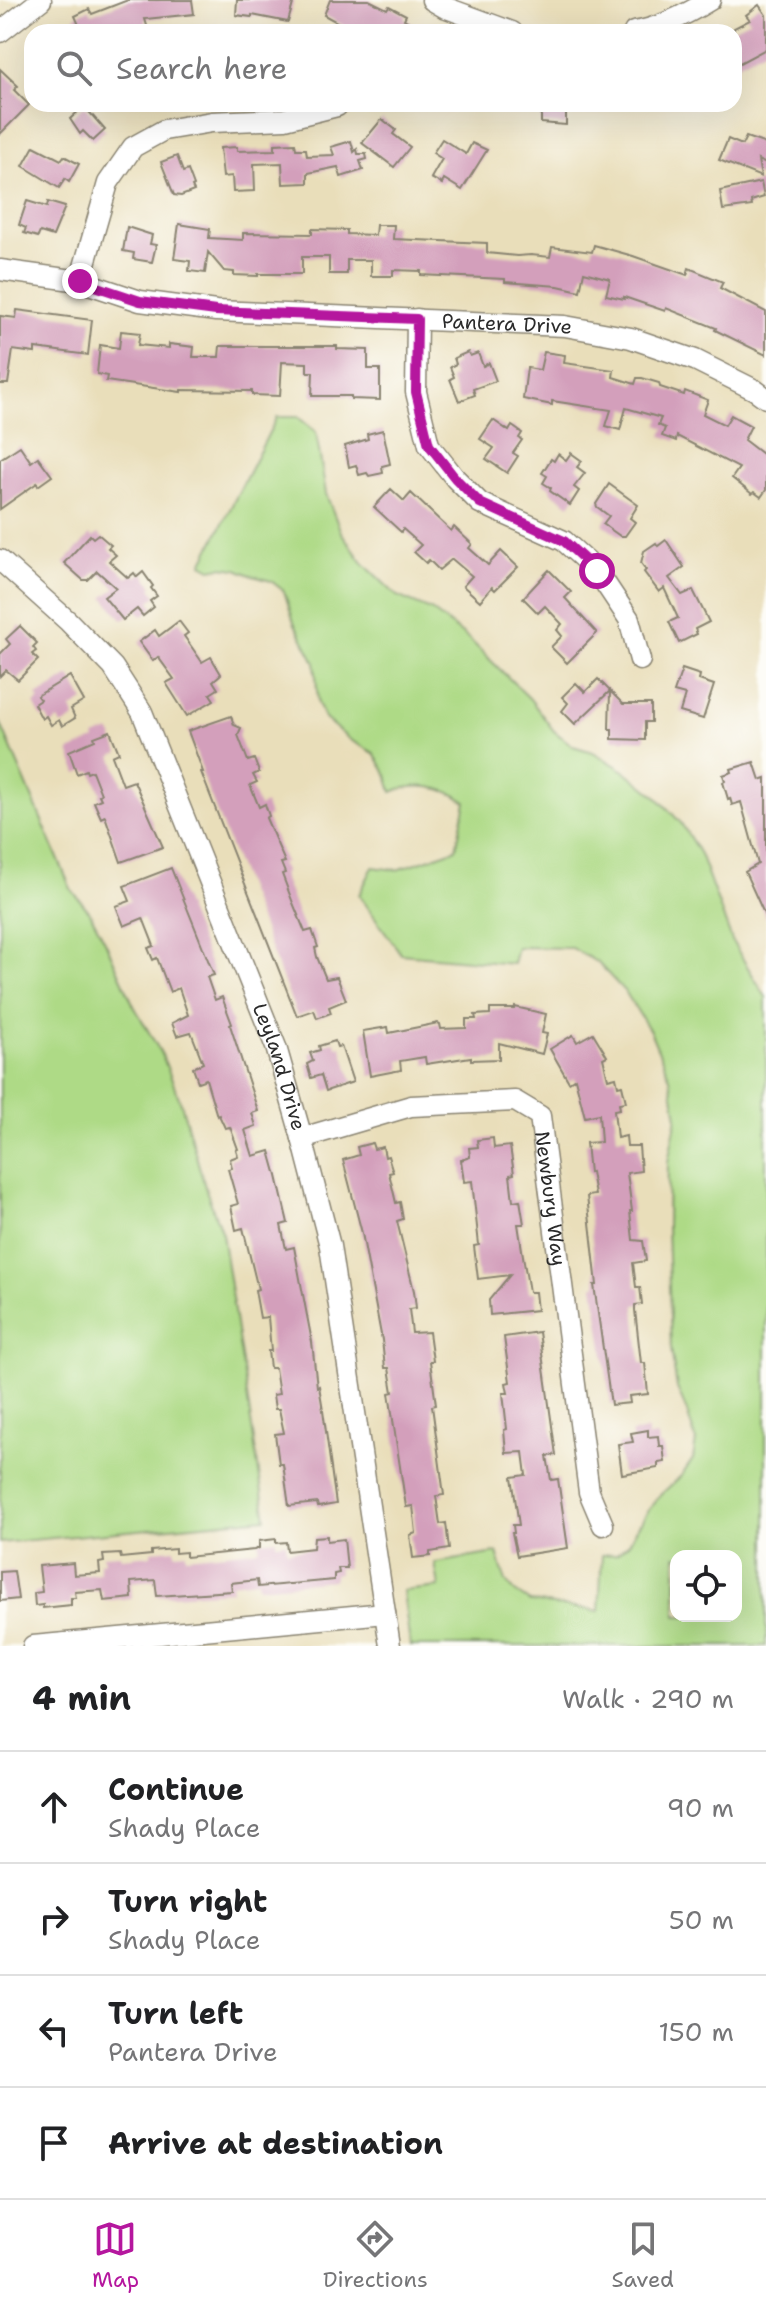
<!DOCTYPE html>
<meta charset="utf-8">
<style>
:root{--surface:#fff;--page:#f6f6f6;--text:#202124;--muted:#757577;--line:#e0e0e0;--accent:#b5179e}
body{margin:0;font-family:"Shantell Sans",sans-serif;background:var(--page);color:var(--text)}
.controls{position:absolute;right:24px;bottom:24px;display:grid;overflow:hidden;border-radius:16px;box-shadow:0 8px 32px #0002}
.controls button{width:72px;height:72px;display:grid;place-items:center;padding:0;border:0;border-bottom:2px solid var(--line);background:var(--surface);color:var(--text);font:40px sans-serif}
.stop{position:absolute;width:24px;height:24px;margin:-18px;border:6px solid #b5179e;border-radius:50%;background:#fff}
.stop.end{background:#b5179e;border-color:#fff;box-shadow:0 2px 8px #0008}
.list{margin:0;padding:0;list-style:none}
h2{display:flex;justify-content:space-between;align-items:center;height:104px;margin:0;padding:0 32px;font-size:34px}
h2 small{font-size:26px;font-weight:400;color:var(--muted)}
.list li{display:grid;grid-template-columns:52px 1fr auto;gap:24px;align-items:center;box-sizing:border-box;height:112px;padding:0 32px;border-top:2px solid var(--line)}
.list b{display:block;font-size:30px;white-space:nowrap}
.list p{margin:0;font-size:26px;white-space:nowrap;color:var(--muted)}
.list em{font-size:26px;font-style:normal;color:var(--muted)}
.icon{flex:none;width:44px;height:44px;fill:none;stroke:currentColor;stroke-width:2;stroke-linecap:round;stroke-linejoin:round}
.map{position:relative;flex:none;width:766px;height:1646px;overflow:hidden}
.search{position:absolute;background:var(--surface);box-shadow:0 8px 32px #0002;left:24px;right:24px;top:24px;height:88px;display:flex;align-items:center;gap:20px;box-sizing:border-box;padding:0 28px;border-radius:24px;color:var(--muted);font-size:30px}
.sheet{height:552px;background:var(--surface)}
nav{display:flex;justify-content:space-around;align-items:center;box-sizing:border-box;height:112px;border-top:2px solid var(--line);background:var(--surface);font-size:22px;color:var(--muted)}
nav a{display:grid;justify-items:center;gap:4px}
nav .on{color:var(--accent)}
.map>svg:first-child{display:block}
.green{fill:#aeda86;stroke:#6c8258;stroke-width:2;fill-rule:evenodd}
.building{fill:#d39fbb}
.lines{fill:none;stroke-linecap:round;stroke-linejoin:round}
.minor-casing{stroke:#8a8472;stroke-width:23}
.minor{stroke:#fff;stroke-width:20}
.route{stroke:#b5179e;stroke-width:10}
.labels{text-anchor:middle;dominant-baseline:central;stroke-width:6;stroke-linejoin:round;paint-order:stroke}
.street-label{font-size:20px;fill:#2b2b2b;stroke:#fdfcf7}
</style>
<div class="map">
<svg width="766" height="1646" viewBox="0 0 766 1646">
<rect width="100%" height="100%" fill="#fdfcf7"/>
<filter id="ink" filterUnits="userSpaceOnUse"><feTurbulence type="fractalNoise" baseFrequency=".0125" numOctaves="2"/><feDisplacementMap in="SourceGraphic" scale="16" xChannelSelector="R" yChannelSelector="G"/><feConvolveMatrix kernelMatrix="1 2 1 2 8 2 1 2 1" color-interpolation-filters="sRGB"/></filter>
<filter id="wash" filterUnits="userSpaceOnUse"><feTurbulence type="fractalNoise" baseFrequency=".006" numOctaves="4" result="noise"/><feDisplacementMap in="SourceGraphic" scale="32" xChannelSelector="R" yChannelSelector="G"/><feGaussianBlur stdDeviation="1.8" result="paint"/><feColorMatrix in="noise" values="0 0 0 0 0 0 0 0 0 0 0 0 0 0 0 0 0 1.4 0 .05"/><feComposite in="paint" operator="in"/></filter>
<g filter="url(#wash)">
<rect width="100%" height="100%" fill="#e9deba"/>
<g class="green">
<path d="M 277,417 L 298,417 L 316,432 L 326,494 L 341,532 L 363,563 L 397,596 L 431,610 L 469,639 L 530,699 L 554,731 L 573,746 L 593,752 L 626,772 L 656,796 L 681,823 L 700,854 L 733,943 L 766,997 L 766,1646 L 410,1646 L 403,1591 L 439,1587 L 435,1563 L 497,1553 L 506,1582 L 515,1592 L 530,1602 L 599,1611 L 602,1555 L 616,1554 L 629,1543 L 637,1528 L 657,1498 L 682,1475 L 693,1459 L 696,1441 L 687,1412 L 677,1388 L 671,1349 L 667,1226 L 668,1162 L 677,1117 L 670,1078 L 650,1031 L 626,993 L 598,963 L 572,948 L 517,947 L 513,964 L 401,954 L 359,895 L 373,867 L 397,870 L 456,849 L 466,802 C 445,786 416,782 392,792 L 387,775 L 374,753 L 350,740 L 325,719 L 318,703 L 315,662 L 294,622 L 284,591 L 271,581 L 253,576 L 237,569 L 221,567 L 211,569 L 202,564 ZM 676,1556 L 736,1556 L 736,1616 L 676,1616 Z"/>
<polygon points="0,722 71,889 89,911 105,941 134,1006 162,1055 181,1103 205,1187 222,1234 266,1518 0,1543"/>
</g>
<g id="blocks">
<g class="building">
<polygon points="128,0 192,0 194,14 145,19 148,29 136,32 82,32 75,16 89,9 92,14"/>
<polygon points="237,0 294,0 288,22 252,15 252,17 236,15"/>
<polygon points="330,0 369,0 387,9 389,6 406,15 404,19 427,32 355,32 324,15"/>
<polygon points="759,5 766,15 766,49 734,66 734,28 750,20 746,15"/>
<polygon points="0,69 18,86 14,90 29,105 0,134"/>
<polygon points="541,104 566,104 566,125 541,123"/>
<polygon points="84,106 105,130 93,141 83,131 80,134 70,119"/>
<polygon points="382,119 396,130 393,134 410,147 394,167 362,143"/>
<polygon points="746,137 766,144 766,164 758,160 761,177 719,160 728,139 742,145"/>
<polygon points="442,139 466,154 472,143 487,150 462,190 444,179 442,184 431,178 442,159 433,153"/>
<polygon points="351,141 354,152 357,149 358,154 366,154 367,159 360,161 363,170 341,177 338,167 308,173 308,183 283,184 282,163 254,164 255,191 233,192 232,176 223,177 220,148 237,147 237,151 275,150 275,144 295,143 296,149 306,149 307,156 334,155 331,147"/>
<polygon points="34,146 61,160 64,156 79,164 69,182 65,179 59,188 23,166"/>
<polygon points="177,156 183,172 188,170 194,186 192,187 194,191 181,196 174,195 161,162"/>
<polygon points="761,182 764,197 751,201 752,206 723,210 720,191"/>
<polygon points="27,201 47,207 48,202 65,207 53,236 40,232 38,237 24,233 26,228 19,225"/>
<polygon points="179,224 210,229 209,238 243,240 243,233 312,234 312,229 347,230 347,234 375,235 376,225 394,225 393,239 487,243 487,253 517,256 531,255 550,257 552,247 592,252 594,245 633,256 687,275 689,268 723,282 720,288 766,312 766,355 715,330 716,328 666,308 665,311 624,297 624,299 606,295 610,279 584,272 580,291 558,286 505,282 505,279 421,275 421,271 393,270 393,276 371,276 371,260 347,260 347,274 329,274 329,257 302,257 302,274 258,274 258,276 234,275 234,272 224,271 208,252 205,273 189,271 190,261 174,259"/>
<polygon points="127,227 152,235 150,244 156,245 152,262 133,259 134,253 123,251"/>
<polygon points="17,310 92,320 88,355 35,348 35,353 13,350 8,384 0,384 0,316 16,318"/>
<polygon points="121,331 140,333 138,345 169,348 169,344 194,347 193,357 219,357 220,346 337,346 337,349 368,350 368,369 380,369 380,400 351,399 351,396 312,396 313,372 307,372 307,363 282,362 280,396 252,395 252,391 181,390 181,392 106,381 107,376 97,374 100,345 119,348"/>
<polygon points="468,352 470,356 478,353 483,366 489,363 496,381 473,389 475,395 459,401 450,379 454,377 450,367 456,364 454,358"/>
<polygon points="544,352 565,355 564,363 614,370 613,377 635,384 637,378 642,378 659,383 660,387 684,395 685,391 708,400 703,414 725,425 731,415 751,426 744,440 766,457 766,490 761,497 754,492 752,494 732,478 739,468 677,436 676,441 662,436 665,428 658,425 661,418 626,408 620,430 606,426 611,410 552,401 552,405 523,399 527,368 540,370"/>
<polygon points="493,420 509,431 512,426 522,433 519,438 522,440 513,453 518,456 507,473 486,459 494,448 480,439"/>
<polygon points="383,430 390,464 382,466 383,473 369,476 367,473 359,475 356,465 349,467 345,446 368,439 367,434"/>
<polygon points="20,446 31,462 38,457 52,476 38,486 37,483 0,509 0,459"/>
<polygon points="571,453 582,461 577,467 585,473 574,487 579,491 570,505 550,491 551,488 543,483 547,476 542,473 551,459 554,461 558,454 566,460"/>
<polygon points="609,484 638,505 630,518 635,522 625,536 620,536 603,524 609,516 597,507 596,504"/>
<polygon points="391,489 404,501 411,493 451,531 454,527 472,544 469,548 488,565 501,551 518,567 495,590 492,587 480,601 463,586 472,576 452,559 439,570 429,560 426,563 414,552 421,545 403,529 401,532 374,507"/>
<polygon points="98,534 111,545 108,548 116,555 109,561 128,578 134,573 137,577 143,572 153,586 151,588 157,596 150,601 154,607 143,616 137,609 123,620 104,597 116,588 97,571 88,580 83,580 64,563 90,535 93,538"/>
<polygon points="666,540 684,567 669,578 682,595 693,590 709,622 695,629 697,634 679,643 669,622 678,618 664,588 659,592 644,572 646,570 641,563 644,551 656,543 658,546"/>
<polygon points="549,570 571,592 565,598 597,633 567,663 551,647 562,636 557,630 562,624 545,606 538,613 523,598"/>
<polygon points="179,621 188,633 184,636 202,662 211,657 221,674 213,681 218,689 210,694 214,700 187,716 166,683 174,679 158,657 153,661 139,642 155,630 159,636"/>
<polygon points="20,626 37,643 33,647 36,651 32,654 38,660 18,680 6,670 0,676 0,654 10,644 6,639"/>
<polygon points="682,669 700,675 699,680 714,685 703,719 680,712 685,695 674,692"/>
<polygon points="70,676 84,701 71,709 75,718 62,726 59,720 51,725 46,716 42,719 34,704 40,700 37,696"/>
<polygon points="598,679 610,691 575,724 562,711 568,703 562,697 576,683 585,692"/>
<polygon points="610,691 623,704 651,704 651,722 645,722 645,740 612,739 612,729 609,729"/>
<polygon points="231,716 234,725 241,728 238,735 248,761 254,759 259,772 253,775 257,782 250,785 259,807 265,804 269,816 266,818 285,862 281,863 285,873 282,874 293,903 305,932 312,930 318,947 315,948 317,957 326,979 337,977 346,1000 329,1007 331,1013 317,1018 314,1010 297,1016 201,772 203,772 188,731"/>
<polygon points="110,731 119,753 112,756 123,785 134,781 163,847 121,862 105,816 101,818 94,802 101,799 99,795 101,794 92,771 87,773 86,770 77,774 69,751 95,740 94,737"/>
<polygon points="754,762 760,780 766,778 766,918 745,872 758,864 741,802 732,805 730,798 728,799 723,782 725,781 723,775 732,772 731,769"/>
<polygon points="171,868 214,975 207,977 215,1000 222,997 232,1024 230,1025 258,1111 252,1113 256,1126 245,1130 253,1156 270,1151 277,1176 288,1223 281,1225 286,1249 294,1247 312,1342 317,1387 319,1386 323,1410 336,1504 318,1507 317,1503 289,1506 283,1464 279,1464 275,1434 284,1433 279,1409 275,1409 273,1395 279,1394 275,1368 270,1368 268,1351 271,1351 268,1317 260,1318 255,1290 258,1289 243,1228 236,1230 231,1206 238,1204 228,1169 232,1168 230,1159 238,1156 236,1150 238,1149 230,1127 225,1128 219,1115 217,1116 206,1079 198,1082 193,1068 203,1063 191,1032 177,1036 172,1023 188,1015 179,988 170,992 157,958 153,960 148,948 154,946 143,918 124,926 116,906 130,901 124,886"/>
<polygon points="515,1007 546,1014 542,1033 547,1034 542,1054 499,1043 499,1059 471,1060 471,1057 426,1064 425,1057 400,1061 401,1070 370,1076 363,1031 388,1027 389,1033 438,1023 440,1024 441,1029 466,1028 466,1019 476,1019 475,1015 490,1014 490,1009 515,1009"/>
<polygon points="593,1033 607,1056 603,1058 608,1079 616,1077 618,1086 622,1085 626,1102 619,1103 620,1109 614,1110 617,1138 626,1136 627,1146 639,1146 641,1171 627,1173 632,1211 630,1211 633,1240 643,1241 646,1261 633,1263 636,1287 640,1287 642,1304 635,1305 635,1310 641,1363 645,1363 648,1394 629,1396 630,1403 611,1405 594,1285 597,1285 587,1196 595,1195 591,1172 589,1173 586,1143 601,1142 599,1114 585,1117 575,1078 569,1082 550,1049 573,1035 577,1042"/>
<polygon points="335,1041 337,1047 341,1046 353,1082 326,1091 321,1075 311,1078 307,1064 313,1061 310,1053 320,1050 319,1046"/>
<polygon points="493,1138 494,1148 510,1146 514,1174 510,1175 513,1201 520,1200 524,1224 518,1224 522,1250 529,1292 535,1292 537,1310 490,1315 489,1300 510,1275 478,1279 474,1246 479,1245 472,1181 464,1182 461,1160 470,1157 469,1148 478,1147 477,1140"/>
<polygon points="372,1143 374,1149 383,1147 385,1157 388,1156 393,1172 389,1173 396,1203 400,1202 403,1219 397,1221 414,1291 416,1308 409,1309 412,1333 429,1332 433,1361 430,1361 436,1405 432,1406 444,1495 436,1496 440,1524 446,1523 449,1549 430,1552 430,1556 413,1558 410,1535 416,1533 413,1506 406,1507 389,1393 393,1392 389,1368 385,1368 382,1340 362,1233 343,1160 359,1155 357,1147"/>
<polygon points="539,1332 556,1455 547,1456 551,1480 558,1479 568,1548 517,1556 512,1533 514,1533 513,1525 519,1525 512,1477 526,1475 523,1452 506,1453 504,1430 507,1429 503,1393 508,1393 506,1383 510,1382 504,1337"/>
<polygon points="648,1430 648,1437 658,1436 659,1446 663,1446 665,1462 658,1463 658,1468 622,1474 618,1444 633,1442 631,1433"/>
<polygon points="327,1536 327,1541 344,1539 347,1568 338,1568 339,1573 334,1574 334,1580 258,1587 257,1580 231,1583 232,1591 157,1596 155,1580 131,1582 132,1598 104,1601 102,1590 75,1592 76,1598 71,1598 71,1605 43,1608 43,1605 35,1606 34,1593 42,1592 39,1566 73,1563 74,1575 100,1573 99,1563 104,1562 103,1555 120,1554 121,1558 151,1555 151,1551 175,1549 175,1553 186,1552 186,1557 254,1550 259,1548 259,1541 276,1539 276,1543 286,1542 287,1551 313,1548 314,1537"/>
<polygon points="14,1571 18,1599 0,1601 0,1572"/>
</g>
</g>
</g>
<g filter="url(#ink)">
<use href="#blocks" fill-opacity="0" stroke="#8a8472" stroke-width="2"/>
<g class="lines">
<g class="minor-casing">
<g id="minor">
<polyline points="432,0 444,7 512,32"/>
<polyline points="0,32 41,0"/>
<path d="M 634,32 C 661,28 687,14 710,0"/>
<path id="s1" d="M 0,270 L 80,281 L 140,301 L 216,311 L 565,326 L 631,338 L 695,360 L 755,390 L 766,398"/>
<polyline points="80,281 108,183 133,147 164,130 212,122 285,119 337,106"/>
<polyline points="417,319 416,392 429,445 455,478 480,503 564,541 597,571 629,619 640,660"/>
<path id="s2" d="M 0,560 L 68,621 L 113,667 L 142,712 L 276,1047 L 302,1138 L 330,1246 L 390,1646"/>
<path id="s3" d="M 302,1138 L 411,1106 L 515,1101 L 540,1116 L 589,1492 L 603,1525"/>
<polyline points="33,1646 385,1613"/>
</g>
</g>
<use href="#minor" class="minor"/>
</g>
</g>
<g class="lines" filter="url(#ink)">
<polyline class="route" points="80,281 140,301 216,311 417,319 416,392 429,445 455,478 480,503 564,541 597,571"/>
</g>
<g class="labels">
<g class="street-label">
<text stroke="none"><textPath href="#s1" startOffset="512">Pantera Drive</textPath></text>
<text stroke="none"><textPath href="#s2" startOffset="590">Leyland Drive</textPath></text>
<text stroke="none"><textPath href="#s3" startOffset="330">Newbury Way</textPath></text>
</g>
</g>
</svg>
<div class="controls">
<button><svg class="icon" aria-label="locate" viewBox="0 0 24 24"><circle cx="12" cy="12" r="6"/><path d="M12 2v4M12 18v4M2 12h4M18 12h4"/></svg></button>
</div>
<div class="stop" style="left:597px;top:571px"></div>
<div class="stop end" style="left:80px;top:281px"></div>
<div class="search"><svg class="icon" aria-label="search" viewBox="0 0 24 24"><circle cx="10" cy="10" r="6"/><path d="M15 15l6 6"/></svg>Search here</div>
</div>
<section class="sheet">
<h2>4 min<small>Walk · 290 m</small></h2>
<ul class="list">
<li><svg class="icon" aria-label="ahead" viewBox="0 0 24 24"><path d="M12 20V5M6 11l6-6 6 6"/></svg><div><b>Continue</b><p>Shady Place</p></div><em>90 m</em></li>
<li><svg class="icon" aria-label="right" viewBox="0 0 24 24"><path d="M7 20v-9h11M14 6l5 5-5 5"/></svg><div><b>Turn right</b><p>Shady Place</p></div><em>50 m</em></li>
<li><svg class="icon" aria-label="left" viewBox="0 0 24 24"><path d="M17 20v-9H6M10 6l-5 5 5 5"/></svg><div><b>Turn left</b><p>Pantera Drive</p></div><em>150 m</em></li>
<li><svg class="icon" aria-label="arrive" viewBox="0 0 24 24"><path d="M6 21V4h12l-3 4 3 4H6"/></svg><div><b>Arrive at destination</b></div></li>
</ul>
</section>
<nav>
<a class="on"><svg class="icon" aria-label="map" viewBox="0 0 24 24"><path d="M3 6l6-2 6 2 6-2v14l-6 2-6-2-6 2zM9 4v14M15 6v14"/></svg>Map</a>
<a><svg class="icon" aria-label="directions" viewBox="0 0 24 24"><path d="M12 3l9 9-9 9-9-9zM9 14v-3h6M13 9l2 2-2 2"/></svg>Directions</a>
<a><svg class="icon" aria-label="saved" viewBox="0 0 24 24"><path d="M7 4h10v16l-5-4-5 4z"/></svg>Saved</a>
</nav>
